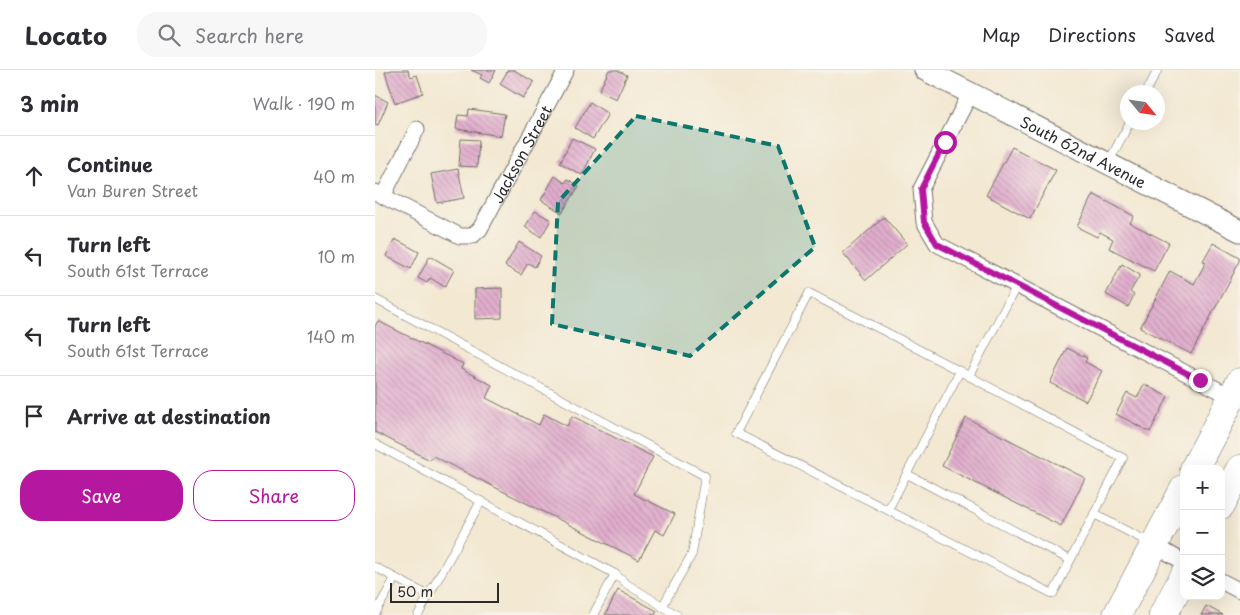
<!DOCTYPE html>
<meta charset="utf-8">
<style>
:root{--surface:#fff;--page:#f7f7f7;--text:#2b2b33;--muted:#7c7c81;--line:#e1e1e2;--accent:#b5179e}
body{margin:0;font-family:"Playpen Sans",sans-serif;background:var(--page);color:var(--text)}
.controls{position:absolute;right:15px;bottom:15px;display:grid;overflow:hidden;border-radius:10px;box-shadow:0 5px 20px #0002}
.controls button{width:45px;height:45px;display:grid;place-items:center;padding:0;border:0;border-bottom:1px solid var(--line);background:var(--surface);color:var(--text);font:25px sans-serif}
.compass{position:absolute;left:745px;top:15px;width:45px;height:45px;border-radius:50%;background:var(--surface);box-shadow:0 5px 20px #0002;rotate:119deg}
.scale{position:absolute;left:15px;bottom:12px;width:109px;box-sizing:border-box;padding-left:5px;border:2px solid #2b2b2b;border-top:0;font-size:14px;line-height:18px;white-space:nowrap;color:#2b2b2b;-webkit-text-stroke:4px #f7f3e8;paint-order:stroke}
.stop{position:absolute;width:15px;height:15px;margin:-11px;border:4px solid #b5179e;border-radius:50%;background:#fff}
.stop.end{background:#b5179e;border-color:#fff;box-shadow:0 1px 5px #0008}
.list{margin:0;padding:0;list-style:none}
h2{display:flex;justify-content:space-between;align-items:center;height:65px;margin:0;padding:0 20px;font-size:21px}
h2 small{font-size:16px;font-weight:400;color:var(--muted)}
.list li{display:grid;grid-template-columns:32px 1fr auto;gap:15px;align-items:center;box-sizing:border-box;height:80px;padding:0 20px;border-top:1px solid var(--line)}
.list b{display:block;font-size:19px;white-space:nowrap}
.list p{margin:0;font-size:16px;white-space:nowrap;color:var(--muted)}
.list em{font-size:16px;font-style:normal;color:var(--muted)}
.actions{display:flex;gap:10px;padding:15px 20px}
.actions a{flex:1;padding:11px 0;border:1px solid var(--accent);border-radius:20px;text-align:center;font-size:18px;color:var(--accent)}
.actions .main{background:var(--accent);color:#fff}
.icon{flex:none;width:28px;height:28px;fill:none;stroke:currentColor;stroke-width:2;stroke-linecap:round;stroke-linejoin:round}
.map{position:relative;flex:none;width:865px;height:545px;overflow:hidden}
header{display:flex;align-items:center;gap:30px;box-sizing:border-box;height:70px;padding:0 25px;background:var(--surface);border-bottom:1px solid var(--line)}
header strong{font-size:24px}
nav{display:flex;gap:28px;margin-inline-start:auto;font-size:18px}
.search{width:350px;height:45px;background:var(--page);display:flex;align-items:center;gap:12px;box-sizing:border-box;padding:0 18px;border-radius:20px;color:var(--muted);font-size:19px}
main{display:flex}
aside{flex:1;background:var(--surface)}
.map>svg:first-child{display:block}
.building{fill:url(#building-back-hatch)}
.lines{fill:none;stroke-linecap:round;stroke-linejoin:round}
.lane-casing{stroke:#716d65;stroke-width:9}
.street-casing{stroke:#716d65;stroke-width:17}
.secondary-casing{stroke:#716d65;stroke-width:23}
.highway-casing{stroke:#716d65;stroke-width:29}
.lane{stroke:#fff;stroke-width:8}
.street{stroke:#fff;stroke-width:15}
.secondary{stroke:#fff;stroke-width:21}
.highway{stroke:#fff;stroke-width:28}
.route{stroke:#b5179e;stroke-width:6}
.marked{fill:#0f766e;fill-opacity:0.2;stroke:#0f766e;stroke-width:4;stroke-dasharray:10 6;stroke-linejoin:round}
.labels{text-anchor:middle;dominant-baseline:central;stroke-width:5;stroke-linejoin:round;paint-order:stroke}
.street-label{font-size:15px;fill:#2b2b2b;stroke:#f7f3e8}
</style>
<header>
<strong>Locato</strong>
<div class="search"><svg class="icon" aria-label="search" viewBox="0 0 24 24"><circle cx="10" cy="10" r="6"/><path d="M15 15l6 6"/></svg>Search here</div>
<nav><a>Map</a><a>Directions</a><a>Saved</a></nav>
</header>
<main>
<aside>
<h2>3 min<small>Walk · 190 m</small></h2>
<ul class="list">
<li><svg class="icon" aria-label="ahead" viewBox="0 0 24 24"><path d="M12 20V5M6 11l6-6 6 6"/></svg><div><b>Continue</b><p>Van Buren Street</p></div><em>40 m</em></li>
<li><svg class="icon" aria-label="left" viewBox="0 0 24 24"><path d="M17 20v-9H6M10 6l-5 5 5 5"/></svg><div><b>Turn left</b><p>South 61st Terrace</p></div><em>10 m</em></li>
<li><svg class="icon" aria-label="left" viewBox="0 0 24 24"><path d="M17 20v-9H6M10 6l-5 5 5 5"/></svg><div><b>Turn left</b><p>South 61st Terrace</p></div><em>140 m</em></li>
<li><svg class="icon" aria-label="arrive" viewBox="0 0 24 24"><path d="M6 21V4h12l-3 4 3 4H6"/></svg><div><b>Arrive at destination</b></div></li>
</ul>
<div class="actions"><a class="main">Save</a><a>Share</a></div>
</aside>
<div class="map">
<svg width="865" height="545" viewBox="0 0 865 545">
<defs>
<pattern id="building-back-hatch" width="6" height="6" patternUnits="userSpaceOnUse" patternTransform="scale(1.25)"><rect width="6" height="6" fill="#e2aece"/><path d="M-1 5l2 2M0 0l6 6M5-1l2 2" fill="none" stroke="#b78ea7"/></pattern>
</defs>
<rect width="100%" height="100%" fill="#f7f3e8"/>
<filter id="ink" filterUnits="userSpaceOnUse"><feTurbulence type="fractalNoise" baseFrequency=".02" numOctaves="2"/><feDisplacementMap in="SourceGraphic" scale="10" xChannelSelector="R" yChannelSelector="G"/><feConvolveMatrix kernelMatrix="1 2 1 2 8 2 1 2 1" color-interpolation-filters="sRGB"/></filter>
<filter id="wash" filterUnits="userSpaceOnUse"><feTurbulence type="fractalNoise" baseFrequency=".0096" numOctaves="4" result="noise"/><feDisplacementMap in="SourceGraphic" scale="20" xChannelSelector="R" yChannelSelector="G"/><feGaussianBlur stdDeviation="1.12" result="paint"/><feColorMatrix in="noise" values="0 0 0 0 0 0 0 0 0 0 0 0 0 0 0 0 0 1.4 0 .05"/><feComposite in="paint" operator="in"/></filter>
<g filter="url(#wash)">
<rect width="100%" height="100%" fill="#f3e8d2"/>
<g id="blocks">
<g class="building">
<polygon points="17,0 33,0 36,7 42,5 48,23 20,33 10,2"/>
<polygon points="96,0 121,0 114,13 105,8 107,5"/>
<polygon points="133,0 139,0 159,12 148,28 125,14"/>
<polygon points="234,0 242,0 252,5 241,29 224,21"/>
<polygon points="0,25 13,32 3,55 0,54"/>
<polygon points="215,32 233,44 218,69 200,58"/>
<polygon points="94,39 130,44 126,66 81,59 83,45 93,46"/>
<polygon points="197,68 220,79 207,105 185,93"/>
<polygon points="86,69 104,70 102,97 84,96"/>
<polygon points="637,77 681,100 655,149 611,125"/>
<polygon points="83,99 89,128 62,133 56,104"/>
<polygon points="180,106 190,113 193,109 204,116 187,143 166,130"/>
<polygon points="718,124 759,146 755,153 794,173 779,201 734,178 738,169 725,162 722,167 702,157"/>
<polygon points="160,141 176,150 166,167 150,157"/>
<polygon points="509,147 532,174 491,210 468,183"/>
<polygon points="20,169 44,182 36,199 11,186"/>
<polygon points="144,172 166,186 160,197 153,193 146,205 130,196"/>
<polygon points="838,173 865,188 865,191 816,284 765,258 795,201 819,214 831,192 828,191"/>
<polygon points="55,186 79,200 70,217 55,208 52,213 43,208"/>
<polygon points="747,194 765,205 755,222 759,225 753,237 731,224"/>
<polygon points="127,218 127,248 100,249 100,219"/>
<polygon points="3,251 88,294 86,299 117,315 111,328 164,355 169,344 192,356 197,346 278,387 259,424 300,444 289,465 280,460 264,490 58,386 55,390 0,362 0,256"/>
<polygon points="692,278 712,288 710,292 727,301 711,331 675,313"/>
<polygon points="769,314 793,327 775,362 741,344 752,323 762,328"/>
<polygon points="591,348 710,408 686,456 567,396"/>
<polygon points="243,520 282,541 280,545 230,545"/>
<polygon points="831,536 848,545 826,545"/>
</g>
</g>
</g>
<g filter="url(#ink)">
<use href="#blocks" fill-opacity="0" stroke="#716d65" stroke-width="1"/>
<g class="lines">
<g class="lane-casing">
<g id="lane">
<polyline points="771,22 783,0"/>
<polyline points="733,93 755,52"/>
<polygon points="434,223 509,261 748,388 678,524 361,363"/>
<polyline points="0,229 330,406 317,484 287,537"/>
<polyline points="594,306 642,215"/>
<polyline points="0,374 240,504 218,545"/>
<polyline points="532,404 695,490"/>
<polyline points="513,440 585,301"/>
<polyline points="719,444 775,473"/>
<polyline points="0,497 54,526"/>
<polyline points="240,504 250,513 302,545"/>
<polyline points="0,544 20,508"/>
<polyline points="43,545 106,431"/>
</g>
</g>
<g class="street-casing">
<g id="street">
<polyline points="595,24 546,119 549,152 562,174 857,327"/>
<path id="s1" d="M 0,122 L 85,166 L 97,166 L 105,159 L 191,0"/>
<polyline points="8,126 42,59"/>
<polyline points="779,475 809,492"/>
<polyline points="846,511 865,521"/>
</g>
</g>
<g class="secondary-casing">
<g id="secondary">
<path id="s2" d="M 550,0 L 865,161"/>
</g>
</g>
<g class="highway-casing">
<g id="highway">
<polyline points="819,399 865,312"/>
<polyline points="846,435 865,399"/>
<polyline points="742,545 809,419"/>
<polyline points="788,545 809,506"/>
</g>
</g>
<use href="#lane" class="lane"/>
<use href="#street" class="street"/>
<use href="#secondary" class="secondary"/>
<use href="#highway" class="highway"/>
</g>
</g>
<g class="lines" filter="url(#ink)">
<polyline class="route" points="570,72 546,119 549,152 562,174 825,310"/>
</g>
<path class="marked" d="M 261,46 L 403,76 L 440,177 L 315,286 L 177,254 L 183,132 Z"/>
<g class="labels">
<g class="street-label">
<text stroke="none"><textPath href="#s2" startOffset="178">South 62nd Avenue</textPath></text>
<text stroke="none"><textPath href="#s1" startOffset="204">Jackson Street</textPath></text>
</g>
</g>
</svg>
<div class="controls">
<button>+</button>
<button>−</button>
<button><svg class="icon" aria-label="layers" viewBox="0 0 24 24"><path d="M12 4l9 5-9 5-9-5zM3 14l9 5 9-5"/></svg></button>
</div>
<svg class="compass" viewBox="-18 -18 36 36"><path d="M0-13l5 13h-10z" fill="#e53935"/><path d="M0 13l5-13h-10z" fill="#7c7c81"/></svg>
<div class="scale">50 m</div>
<div class="stop" style="left:570px;top:72px"></div>
<div class="stop end" style="left:825px;top:310px"></div>
</div>
</main>
